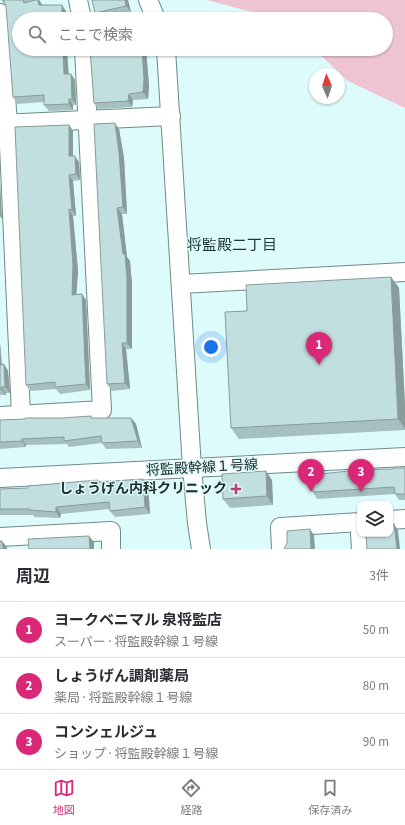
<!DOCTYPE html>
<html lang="ja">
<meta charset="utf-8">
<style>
:root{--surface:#fff;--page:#f7f7f7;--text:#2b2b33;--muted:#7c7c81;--line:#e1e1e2;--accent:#db2777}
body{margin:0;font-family:"Source Sans 3","Noto Sans JP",sans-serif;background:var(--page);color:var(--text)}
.controls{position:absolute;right:12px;bottom:12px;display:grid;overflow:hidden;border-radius:8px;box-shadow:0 1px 3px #0004}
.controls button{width:36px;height:36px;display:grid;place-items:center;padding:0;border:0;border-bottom:1px solid var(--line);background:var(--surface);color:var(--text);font:20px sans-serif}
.compass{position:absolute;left:309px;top:68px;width:36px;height:36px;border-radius:50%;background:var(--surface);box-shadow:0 1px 3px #0004;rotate:357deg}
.you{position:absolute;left:211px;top:347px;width:14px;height:14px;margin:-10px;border:3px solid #fff;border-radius:50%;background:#1a73e8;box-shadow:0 0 0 6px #1a73e833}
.badge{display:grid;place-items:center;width:26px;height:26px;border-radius:50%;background:var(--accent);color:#fff;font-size:13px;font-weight:700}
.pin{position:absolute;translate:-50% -33px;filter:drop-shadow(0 1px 2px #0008)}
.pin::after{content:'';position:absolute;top:21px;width:14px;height:12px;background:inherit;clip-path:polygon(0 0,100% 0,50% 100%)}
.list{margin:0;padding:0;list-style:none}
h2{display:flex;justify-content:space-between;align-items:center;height:52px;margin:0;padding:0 16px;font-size:17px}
h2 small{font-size:13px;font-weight:400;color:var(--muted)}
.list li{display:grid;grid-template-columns:26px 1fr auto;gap:12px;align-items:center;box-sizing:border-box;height:56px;padding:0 16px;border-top:1px solid var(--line)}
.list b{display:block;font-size:15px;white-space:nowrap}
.list p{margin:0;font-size:13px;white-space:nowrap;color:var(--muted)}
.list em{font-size:13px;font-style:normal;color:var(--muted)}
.icon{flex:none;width:22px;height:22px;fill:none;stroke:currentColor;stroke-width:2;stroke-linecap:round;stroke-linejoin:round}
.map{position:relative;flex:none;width:405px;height:549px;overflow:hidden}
.search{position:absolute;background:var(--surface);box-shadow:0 1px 3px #0004;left:12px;right:12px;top:12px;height:44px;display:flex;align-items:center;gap:10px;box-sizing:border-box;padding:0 14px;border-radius:22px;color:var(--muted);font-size:15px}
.sheet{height:220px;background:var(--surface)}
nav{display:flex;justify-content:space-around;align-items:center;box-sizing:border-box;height:56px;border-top:1px solid var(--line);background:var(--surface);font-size:11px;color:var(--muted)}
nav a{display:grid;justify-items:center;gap:2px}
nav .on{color:var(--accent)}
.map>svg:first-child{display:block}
.green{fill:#efc4d2}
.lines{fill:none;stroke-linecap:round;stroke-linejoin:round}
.minor-casing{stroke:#6e8a89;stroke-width:20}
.minor{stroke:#fff;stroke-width:18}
.wall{fill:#a6c0bf}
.shaded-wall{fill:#879c9b}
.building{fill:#c1dfde;stroke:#879c9b}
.poi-dot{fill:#c13978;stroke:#ddfbfa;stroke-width:1.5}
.labels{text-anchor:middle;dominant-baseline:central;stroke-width:3;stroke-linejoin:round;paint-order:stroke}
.street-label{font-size:14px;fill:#1e2929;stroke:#ddfbfa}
.poi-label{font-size:14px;font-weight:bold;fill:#1e2929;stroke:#ddfbfa;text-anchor:end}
.neighbourhood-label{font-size:15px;fill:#1d3736;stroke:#ddfbfa}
</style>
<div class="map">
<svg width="405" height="549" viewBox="0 0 405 549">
<rect width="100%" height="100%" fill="#ddfbfa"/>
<polygon class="green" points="207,0 405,0 405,108 348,81 314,49 386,49 386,19 278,19"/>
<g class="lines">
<g class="minor-casing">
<g id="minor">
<polyline points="78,0 82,19"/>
<polyline points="148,0 156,19"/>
<polyline points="0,13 8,124 21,415"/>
<polyline points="166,49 192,468 197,523 201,549"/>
<polyline points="0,124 171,116"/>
<polyline points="181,284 405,272"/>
<polyline points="0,416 102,410 84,49"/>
<polyline points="0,478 405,457"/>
<polyline points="390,520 405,519"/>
<polyline points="360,534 361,549"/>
<polyline points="0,537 111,531 111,549"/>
<polyline points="281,549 280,527 360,522"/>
</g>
</g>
<use href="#minor" class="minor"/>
</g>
<g class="wall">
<polygon points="1,0 39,0 42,5 66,11 67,19 19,19 19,49 67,49 68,74 71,74 75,80 76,105 73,105 73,110 49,111 44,105 44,102 17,104 13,97 6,6 5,4"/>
<polygon points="92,0 128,0 131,12 99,19 95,13"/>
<polygon points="90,49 146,49 149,86 148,99 133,100 132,107 98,109 94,103"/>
<polygon points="69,125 73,131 73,156 79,162 80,180 73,181 76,216 73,216 78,271 76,294 82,294 86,300 90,390 60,394 56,389 30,391 26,385"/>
<polygon points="119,129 124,158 127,214 122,214 127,257 130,261 132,284 132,349 126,349 130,389 112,391 107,384"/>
<polygon points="391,277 399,288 405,406 405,430 239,439 231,428 247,311"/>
<polygon points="0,343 2,364 4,364 8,371 10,393 6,393 6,395 0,395"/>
<polygon points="131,418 136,424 142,448 106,449 102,443 69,447 67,444 26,445 26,447 0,449 0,420"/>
<polygon points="405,468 405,500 399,500 395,494 317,499 313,492"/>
<polygon points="143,479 148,485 150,514 115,517 110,511 110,509 61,514 60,518 34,517 33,515 0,515 0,489 28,488 99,481"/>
<polygon points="272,480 273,505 230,508 223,499"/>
</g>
<g class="shaded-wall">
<polygon points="38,0 39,0 43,6 39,5"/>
<polygon points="125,0 128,0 131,12 126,6"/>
<polygon points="62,5 66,11 67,19 62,19"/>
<polygon points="63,49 67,49 69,80 64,74"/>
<polygon points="142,49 146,49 149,86 148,99 143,92"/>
<polygon points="71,74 75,80 76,105 72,99"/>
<polygon points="129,94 133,100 132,107 128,101"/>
<polygon points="69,99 73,105 73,110 69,104"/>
<polygon points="115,123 119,129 124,158 127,214 123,207"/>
<polygon points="69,125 73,131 73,162 69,156"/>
<polygon points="75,156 79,162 80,180 76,174"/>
<polygon points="69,175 73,181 76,216 72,210"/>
<polygon points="0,180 2,219 0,216"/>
<polygon points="117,208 122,214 127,257 130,261 132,284 132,349 127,343 123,254"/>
<polygon points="69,209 73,216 78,271 76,301 72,295"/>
<polygon points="391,277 399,288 405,406 405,429 398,419"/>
<polygon points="82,294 86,300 90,390 86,384"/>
<polygon points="0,343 2,371 0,368"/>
<polygon points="122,343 126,349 130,389 125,383"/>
<polygon points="4,364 8,371 10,393 5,387"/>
<polygon points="1,387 6,393 6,395 1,389"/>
<polygon points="131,418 136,424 142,448 138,441"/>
<polygon points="22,439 26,445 26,447 22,441"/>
<polygon points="266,471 272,480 273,505 267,496"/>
<polygon points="143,479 148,485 150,514 145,507"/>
<polygon points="56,507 61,514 60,518 56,512"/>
<polygon points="394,524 398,530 400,549 397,549"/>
<polygon points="310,529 314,535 315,549 311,549"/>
<polygon points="89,536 94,542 94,549 90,549"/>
<polygon points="2,541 7,547 7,549 3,549"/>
</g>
<g class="building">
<polygon points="3,0 23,0 24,3 35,0 38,0 39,5 62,5 62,19 19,19 19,49 63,49 64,74 71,74 72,99 69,99 69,104 44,105 44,95 13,97 6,6"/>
<polygon points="92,0 125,0 126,6 95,13"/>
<polygon points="90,49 142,49 144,79 143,92 129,94 128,101 94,103"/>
<polygon points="115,123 119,152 123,207 117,208 123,254 125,254 127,278 127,343 122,343 125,383 107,384 94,124"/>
<polygon points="69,125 69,156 75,156 76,174 69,175 72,210 69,209 73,265 72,295 82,294 86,384 55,387 55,382 26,385 15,127"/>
<polygon points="391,277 398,419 231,428 225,312 247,311 246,285"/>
<polygon points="4,364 5,387 1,387 1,389 0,389 0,365"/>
<polygon points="91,416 91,418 131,418 138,441 102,443 101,436 64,441 64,437 22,439 22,441 0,442 0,420 25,419 25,418 62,418"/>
<polygon points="393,468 405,468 405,494 395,494 394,487 313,492 311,475 349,471 349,470 393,469"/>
<polygon points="266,471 267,496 223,499 222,474"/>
<polygon points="143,479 145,507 110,511 109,502 56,507 56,512 30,510 30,509 0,509 0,489 28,488 28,486 98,480 98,482"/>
<polygon points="390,524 394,524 397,549 367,549 366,534 390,534"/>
<polygon points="310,529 311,549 284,549 287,543 287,531"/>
<polygon points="89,536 90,549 29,549 28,539"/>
<polygon points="0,541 2,541 3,549 0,549"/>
</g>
<path class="poi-dot" d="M234 483h4v4h4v4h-4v4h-4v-4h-4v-4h4z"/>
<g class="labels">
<g class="street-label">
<text transform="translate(202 468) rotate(-3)">将監殿幹線１号線</text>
</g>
<g class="poi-label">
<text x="227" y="489">しょうげん内科クリニック</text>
</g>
<g class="neighbourhood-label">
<text x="232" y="245">将監殿二丁目</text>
</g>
</g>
</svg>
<div class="controls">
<button><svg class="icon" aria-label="layers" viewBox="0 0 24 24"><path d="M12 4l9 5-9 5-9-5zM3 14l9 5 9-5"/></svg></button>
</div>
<svg class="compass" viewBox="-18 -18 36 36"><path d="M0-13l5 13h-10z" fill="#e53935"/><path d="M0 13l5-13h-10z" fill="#7c7c81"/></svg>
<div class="you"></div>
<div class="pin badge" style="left:319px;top:365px">1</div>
<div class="pin badge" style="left:311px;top:492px">2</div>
<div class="pin badge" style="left:361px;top:492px">3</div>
<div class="search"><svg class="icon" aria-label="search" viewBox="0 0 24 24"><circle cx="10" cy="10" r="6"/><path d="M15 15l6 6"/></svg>ここで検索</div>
</div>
<section class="sheet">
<h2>周辺<small>3件</small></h2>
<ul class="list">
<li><span class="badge">1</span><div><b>ヨークベニマル 泉将監店</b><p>スーパー · 将監殿幹線１号線</p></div><em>50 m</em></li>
<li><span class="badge">2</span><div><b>しょうげん調剤薬局</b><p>薬局 · 将監殿幹線１号線</p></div><em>80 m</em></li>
<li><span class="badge">3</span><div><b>コンシェルジュ</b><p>ショップ · 将監殿幹線１号線</p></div><em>90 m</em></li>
</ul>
</section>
<nav>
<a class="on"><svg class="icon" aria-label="map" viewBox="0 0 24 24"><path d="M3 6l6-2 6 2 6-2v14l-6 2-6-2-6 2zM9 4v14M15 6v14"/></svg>地図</a>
<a><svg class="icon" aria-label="directions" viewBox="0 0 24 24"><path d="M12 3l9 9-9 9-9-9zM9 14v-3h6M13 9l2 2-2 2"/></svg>経路</a>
<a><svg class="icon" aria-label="saved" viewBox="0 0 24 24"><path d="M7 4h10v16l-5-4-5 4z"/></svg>保存済み</a>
</nav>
